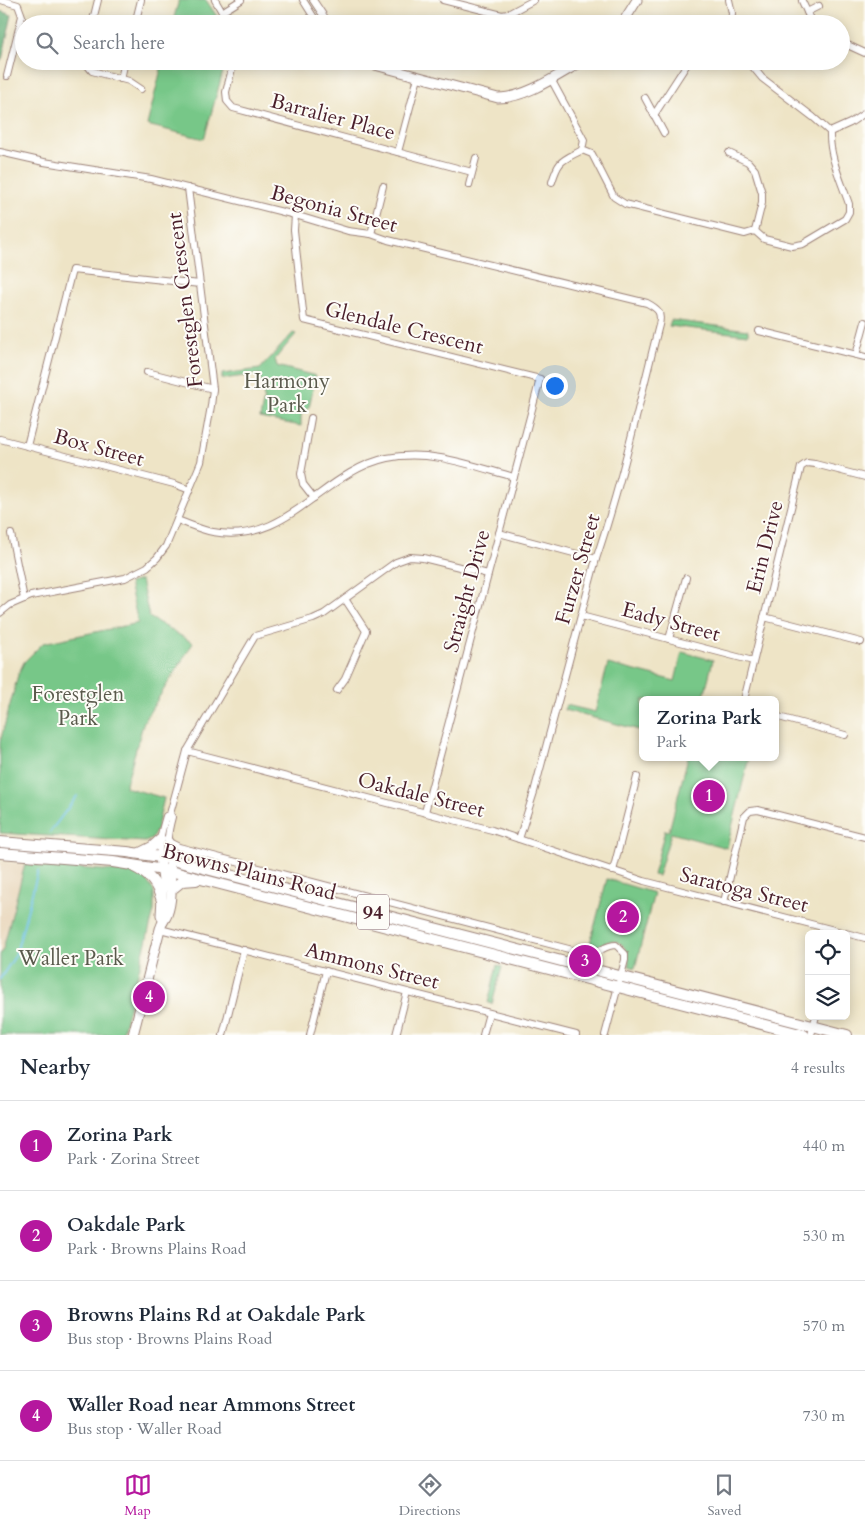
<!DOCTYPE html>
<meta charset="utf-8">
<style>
:root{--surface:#fff;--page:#f6f6f7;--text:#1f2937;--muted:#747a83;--line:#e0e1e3;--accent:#b5179e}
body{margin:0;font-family:Cardo,serif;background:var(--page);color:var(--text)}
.controls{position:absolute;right:15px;bottom:15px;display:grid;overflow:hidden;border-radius:8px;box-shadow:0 2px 12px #0003}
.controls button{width:45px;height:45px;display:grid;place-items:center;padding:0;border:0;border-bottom:1px solid var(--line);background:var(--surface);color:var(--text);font:25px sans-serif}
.you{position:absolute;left:554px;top:385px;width:18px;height:18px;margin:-12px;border:4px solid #fff;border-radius:50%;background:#1a73e8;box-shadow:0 0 0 8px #1a73e833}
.badge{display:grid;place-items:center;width:32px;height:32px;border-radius:50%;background:var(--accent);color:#fff;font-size:16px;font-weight:700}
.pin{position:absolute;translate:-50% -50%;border:2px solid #fff;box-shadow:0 1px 5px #0006}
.popup{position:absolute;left:639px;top:696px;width:140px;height:65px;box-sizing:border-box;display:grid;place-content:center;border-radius:8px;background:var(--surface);filter:drop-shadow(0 1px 4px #0005);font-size:16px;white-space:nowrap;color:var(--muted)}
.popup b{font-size:19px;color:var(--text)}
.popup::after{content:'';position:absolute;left:50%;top:100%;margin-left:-10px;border:10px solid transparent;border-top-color:var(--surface)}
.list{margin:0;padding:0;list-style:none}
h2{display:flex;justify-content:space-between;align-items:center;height:65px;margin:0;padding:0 20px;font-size:21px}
h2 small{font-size:16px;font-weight:400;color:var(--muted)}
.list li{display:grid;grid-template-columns:32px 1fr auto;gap:15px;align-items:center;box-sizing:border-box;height:90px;padding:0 20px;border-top:1px solid var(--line)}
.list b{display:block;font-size:19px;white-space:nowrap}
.list p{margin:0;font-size:16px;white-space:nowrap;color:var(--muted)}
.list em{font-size:16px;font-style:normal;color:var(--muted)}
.icon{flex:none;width:28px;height:28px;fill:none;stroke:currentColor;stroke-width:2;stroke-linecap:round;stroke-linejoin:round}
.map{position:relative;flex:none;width:865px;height:1035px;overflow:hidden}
.search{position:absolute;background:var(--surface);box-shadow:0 2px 12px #0003;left:15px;right:15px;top:15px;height:55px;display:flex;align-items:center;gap:12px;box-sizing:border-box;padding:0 18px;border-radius:28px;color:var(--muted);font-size:19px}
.sheet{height:425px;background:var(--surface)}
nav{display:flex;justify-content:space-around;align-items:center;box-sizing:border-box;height:70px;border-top:1px solid var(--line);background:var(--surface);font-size:14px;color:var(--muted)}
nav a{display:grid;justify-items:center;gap:2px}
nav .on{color:var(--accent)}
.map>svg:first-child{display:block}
.built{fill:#e7d4b7}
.green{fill:#77c788;stroke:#60735a}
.forest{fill:#61ac74;stroke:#566650}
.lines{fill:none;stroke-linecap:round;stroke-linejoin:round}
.stream{stroke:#6bc0e8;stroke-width:2}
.street-casing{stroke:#9c8278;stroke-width:8}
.secondary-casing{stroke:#9c8278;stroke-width:11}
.primary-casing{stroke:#9c8278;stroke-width:12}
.street{stroke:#fff;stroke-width:6}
.secondary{stroke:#fff;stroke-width:9}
.primary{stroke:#fff;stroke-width:10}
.labels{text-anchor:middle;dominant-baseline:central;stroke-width:4;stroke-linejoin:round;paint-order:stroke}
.shield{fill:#fdfcf7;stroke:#806168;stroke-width:1}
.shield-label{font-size:20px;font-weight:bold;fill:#4a1f2b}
.street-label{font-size:21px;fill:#4a1f2b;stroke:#fdfcf7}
.park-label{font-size:21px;fill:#5a5a4c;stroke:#fdfcf7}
</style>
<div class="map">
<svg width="865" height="1035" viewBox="0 0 865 1035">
<rect width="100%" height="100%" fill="#fdfcf7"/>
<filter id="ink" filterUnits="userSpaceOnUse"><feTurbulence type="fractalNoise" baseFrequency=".02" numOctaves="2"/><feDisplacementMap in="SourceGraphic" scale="10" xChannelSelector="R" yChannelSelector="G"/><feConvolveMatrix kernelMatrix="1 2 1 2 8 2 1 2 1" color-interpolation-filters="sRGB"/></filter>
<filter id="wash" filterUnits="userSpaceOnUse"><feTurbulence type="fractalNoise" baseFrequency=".0096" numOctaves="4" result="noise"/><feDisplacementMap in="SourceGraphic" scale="20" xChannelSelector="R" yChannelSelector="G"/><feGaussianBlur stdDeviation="1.12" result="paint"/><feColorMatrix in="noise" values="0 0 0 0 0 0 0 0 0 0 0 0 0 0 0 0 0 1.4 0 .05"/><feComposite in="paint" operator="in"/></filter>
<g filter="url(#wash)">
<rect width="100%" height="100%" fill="#eee4c6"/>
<polygon class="built" points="0,862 25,864 3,949 0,955"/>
<g class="green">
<polygon points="179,0 206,0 222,24 172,24"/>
<polygon points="163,61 226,61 204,139 147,125"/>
<polygon points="671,320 748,330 748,335 669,326"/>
<polygon points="293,333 296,334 275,359 277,366 316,376 309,407 302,413 301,416 301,426 260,418 264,398 260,374 222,379 222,374 260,369"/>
<polygon points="141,580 149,617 193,643 144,721 125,787 164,798 157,828 152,839 145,842 0,833 0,742 18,675 24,662 43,643 138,623 129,583"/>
<polygon points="682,652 713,660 703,700 643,700 643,731 564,710 566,705 595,712 608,664 675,681"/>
<polygon points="688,757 749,757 727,848 671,833 658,876 653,875 665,830 669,831"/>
<polygon points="25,864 128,872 143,876 154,891 154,911 122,1035 0,1035 0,955 3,949"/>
<path d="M 607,879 L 654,893 L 635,968 L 629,966 C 629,942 613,933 595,949 L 589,947 Z"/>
<polygon points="497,965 502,967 492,1004 488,1003"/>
</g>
<polygon class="forest" points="0,11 12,15 2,60 0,62"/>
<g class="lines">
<g class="stream">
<polyline points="50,832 77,796"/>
<polyline points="0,979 15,956 18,946 38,871"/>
</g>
</g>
</g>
<g filter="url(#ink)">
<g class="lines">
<g class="street-casing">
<g id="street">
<polyline points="1,0 18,5 22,16 7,76"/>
<polyline points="215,0 222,12 241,0"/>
<polyline points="303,0 318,24"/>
<polyline points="313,0 329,24"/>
<polyline points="443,0 502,15 508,14 534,0"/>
<polyline points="729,0 732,13 731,24"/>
<polyline points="802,1 807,12 819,6"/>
<polyline points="222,12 224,17 229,24"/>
<polyline points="807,12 811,22 815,24"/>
<polyline points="92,24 98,0"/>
<polyline points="135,24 141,0"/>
<polyline points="841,42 865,53"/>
<polyline points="84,61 92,71 129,81 141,89"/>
<polyline points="234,61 226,92 227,101 233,108 472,172"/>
<polyline points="121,79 125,61"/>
<path d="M 551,79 L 584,140 L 582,150 L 592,154 L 614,197 L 625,204 L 745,234 L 755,231 L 764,239 L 792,246 L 803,244 L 845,219 L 849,212 L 849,204 C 841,181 829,156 830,132 L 813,117 L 762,78 L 748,61"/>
<polyline points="645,98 664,133"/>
<polyline points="654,115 689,61"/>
<polyline points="830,132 850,123 865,113"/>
<path d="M 0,152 L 44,162 L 151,179 L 295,215 L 348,231 L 371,234 L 388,240 L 647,303 C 658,309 662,312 659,325 C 639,403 622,483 596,559 L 534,792 L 519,839"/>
<polyline points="398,152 418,77"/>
<polyline points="729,153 748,162 755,170 762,193 762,203 755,231"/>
<path d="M 552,182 C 559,159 562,161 582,150"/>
<polyline points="469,185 476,158"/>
<polyline points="295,215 294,230 304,320 540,379 425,812"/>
<polyline points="371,234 383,186"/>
<polyline points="759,331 865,357"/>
<polyline points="856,355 865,322"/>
<polyline points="147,372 213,389"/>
<polyline points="311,418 301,474 303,484 314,498"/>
<polyline points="0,439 174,484 190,490"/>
<polyline points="27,446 72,270 200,284"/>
<path d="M 177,520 C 189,524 201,530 213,532 C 287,546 322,472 387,458 C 430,449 473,466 514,477"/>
<polyline points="499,533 596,559"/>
<polyline points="11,534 24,599"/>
<polyline points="0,613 10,605 31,596 125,578 147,567 157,558 166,546 201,462 211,406 213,389 188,188"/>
<polyline points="581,616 753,661"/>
<polyline points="764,617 861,642"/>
<polyline points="669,639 686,578"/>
<polyline points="337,690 345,679 366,631 345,599"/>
<polyline points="744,700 801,467 807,463 815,464 865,477"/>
<polyline points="775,716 845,735"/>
<polyline points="187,751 492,830 644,881 865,938"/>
<path d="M 167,838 L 171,843 L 179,847 L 584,953 C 599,956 602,945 616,945 L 625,954 L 625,960 L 605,1035"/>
<path d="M 160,857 C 158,843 162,830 166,816 L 170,814"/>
<path d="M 169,860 C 166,844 168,832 172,817 L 170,814 L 187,751 L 255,636 L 313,619 L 324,614 L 396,562 L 410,557 L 423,558 L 488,574"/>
<polyline points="613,871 637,777"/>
<polyline points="724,902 744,817 750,811 758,810 865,837"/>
<polyline points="160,929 576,1035"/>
<polyline points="223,1035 244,950"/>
<polyline points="310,1035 326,971"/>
<polyline points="396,1035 407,992"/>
<polyline points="483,1035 489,1013"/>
<polyline points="811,1035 816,1016"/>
</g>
</g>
<g class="secondary-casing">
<g id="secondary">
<polyline points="622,24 637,0"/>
<path d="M 360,61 L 498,98 C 526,98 558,75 583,61"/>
<polyline points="160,857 163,881 161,915 163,920"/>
<path d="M 133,1035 L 160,929 C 162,922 165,920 167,915 C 173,899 171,883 170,866"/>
</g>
</g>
<g class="primary-casing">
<g id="primary">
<polyline points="0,842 127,852 160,857 847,1035"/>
<polyline points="0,853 113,862 170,871 804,1035"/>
<polyline points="140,853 152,847 160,840"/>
<path d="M 134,867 C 150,875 157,883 162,901"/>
<polyline points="172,889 182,881 196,880"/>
</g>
</g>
<use href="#street" class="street"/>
<use href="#secondary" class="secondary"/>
<use href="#primary" class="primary"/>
</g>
</g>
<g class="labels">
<rect class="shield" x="357" y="894.5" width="32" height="35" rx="4"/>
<g class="shield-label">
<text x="373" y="912">94</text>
</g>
<g class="street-label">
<text transform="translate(333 117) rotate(15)">Barralier Place</text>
<text transform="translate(334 209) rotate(15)">Begonia Street</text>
<text transform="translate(185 300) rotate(-97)">Forestglen Crescent</text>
<text transform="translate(404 328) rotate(14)">Glendale Crescent</text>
<text transform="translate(99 448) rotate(15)">Box Street</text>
<text transform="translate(765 547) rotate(-76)">Erin Drive</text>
<text transform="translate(578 569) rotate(-74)">Furzer Street</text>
<text transform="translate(467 591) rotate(-75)">Straight Drive</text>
<text transform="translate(671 622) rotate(15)">Eady Street</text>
<text transform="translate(421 795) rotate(14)">Oakdale Street</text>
<text transform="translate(249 872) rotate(14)">Browns Plains Road</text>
<text transform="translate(744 890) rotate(14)">Saratoga Street</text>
<text transform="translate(372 966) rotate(14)">Ammons Street</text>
</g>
<g class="park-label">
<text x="287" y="381">Harmony<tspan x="287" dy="24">Park</tspan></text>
<text x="78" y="694">Forestglen<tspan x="78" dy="24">Park</tspan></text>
<text x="71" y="958">Waller Park</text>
</g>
</g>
</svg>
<div class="controls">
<button><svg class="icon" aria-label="locate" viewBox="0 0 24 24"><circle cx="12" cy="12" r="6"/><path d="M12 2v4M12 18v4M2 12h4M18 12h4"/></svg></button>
<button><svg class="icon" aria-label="layers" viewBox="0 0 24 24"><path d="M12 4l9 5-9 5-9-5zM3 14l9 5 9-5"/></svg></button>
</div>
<div class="you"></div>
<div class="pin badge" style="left:709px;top:796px">1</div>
<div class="popup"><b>Zorina Park</b>Park</div>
<div class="pin badge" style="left:623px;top:917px">2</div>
<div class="pin badge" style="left:585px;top:961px">3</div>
<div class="pin badge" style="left:149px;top:997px">4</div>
<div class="search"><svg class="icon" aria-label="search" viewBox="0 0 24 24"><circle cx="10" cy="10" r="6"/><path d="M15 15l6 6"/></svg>Search here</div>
</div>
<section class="sheet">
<h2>Nearby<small>4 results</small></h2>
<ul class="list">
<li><span class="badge">1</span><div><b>Zorina Park</b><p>Park · Zorina Street</p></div><em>440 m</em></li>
<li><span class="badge">2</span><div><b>Oakdale Park</b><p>Park · Browns Plains Road</p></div><em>530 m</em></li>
<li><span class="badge">3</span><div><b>Browns Plains Rd at Oakdale Park</b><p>Bus stop · Browns Plains Road</p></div><em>570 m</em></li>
<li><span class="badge">4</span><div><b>Waller Road near Ammons Street</b><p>Bus stop · Waller Road</p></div><em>730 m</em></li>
</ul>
</section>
<nav>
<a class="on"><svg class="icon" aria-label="map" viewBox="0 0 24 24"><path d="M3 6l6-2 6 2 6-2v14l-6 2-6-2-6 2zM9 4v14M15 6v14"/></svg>Map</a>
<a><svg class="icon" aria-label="directions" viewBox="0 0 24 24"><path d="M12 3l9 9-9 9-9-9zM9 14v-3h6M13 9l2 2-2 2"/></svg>Directions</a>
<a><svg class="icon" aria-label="saved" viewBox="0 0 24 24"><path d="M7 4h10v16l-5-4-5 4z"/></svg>Saved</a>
</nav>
